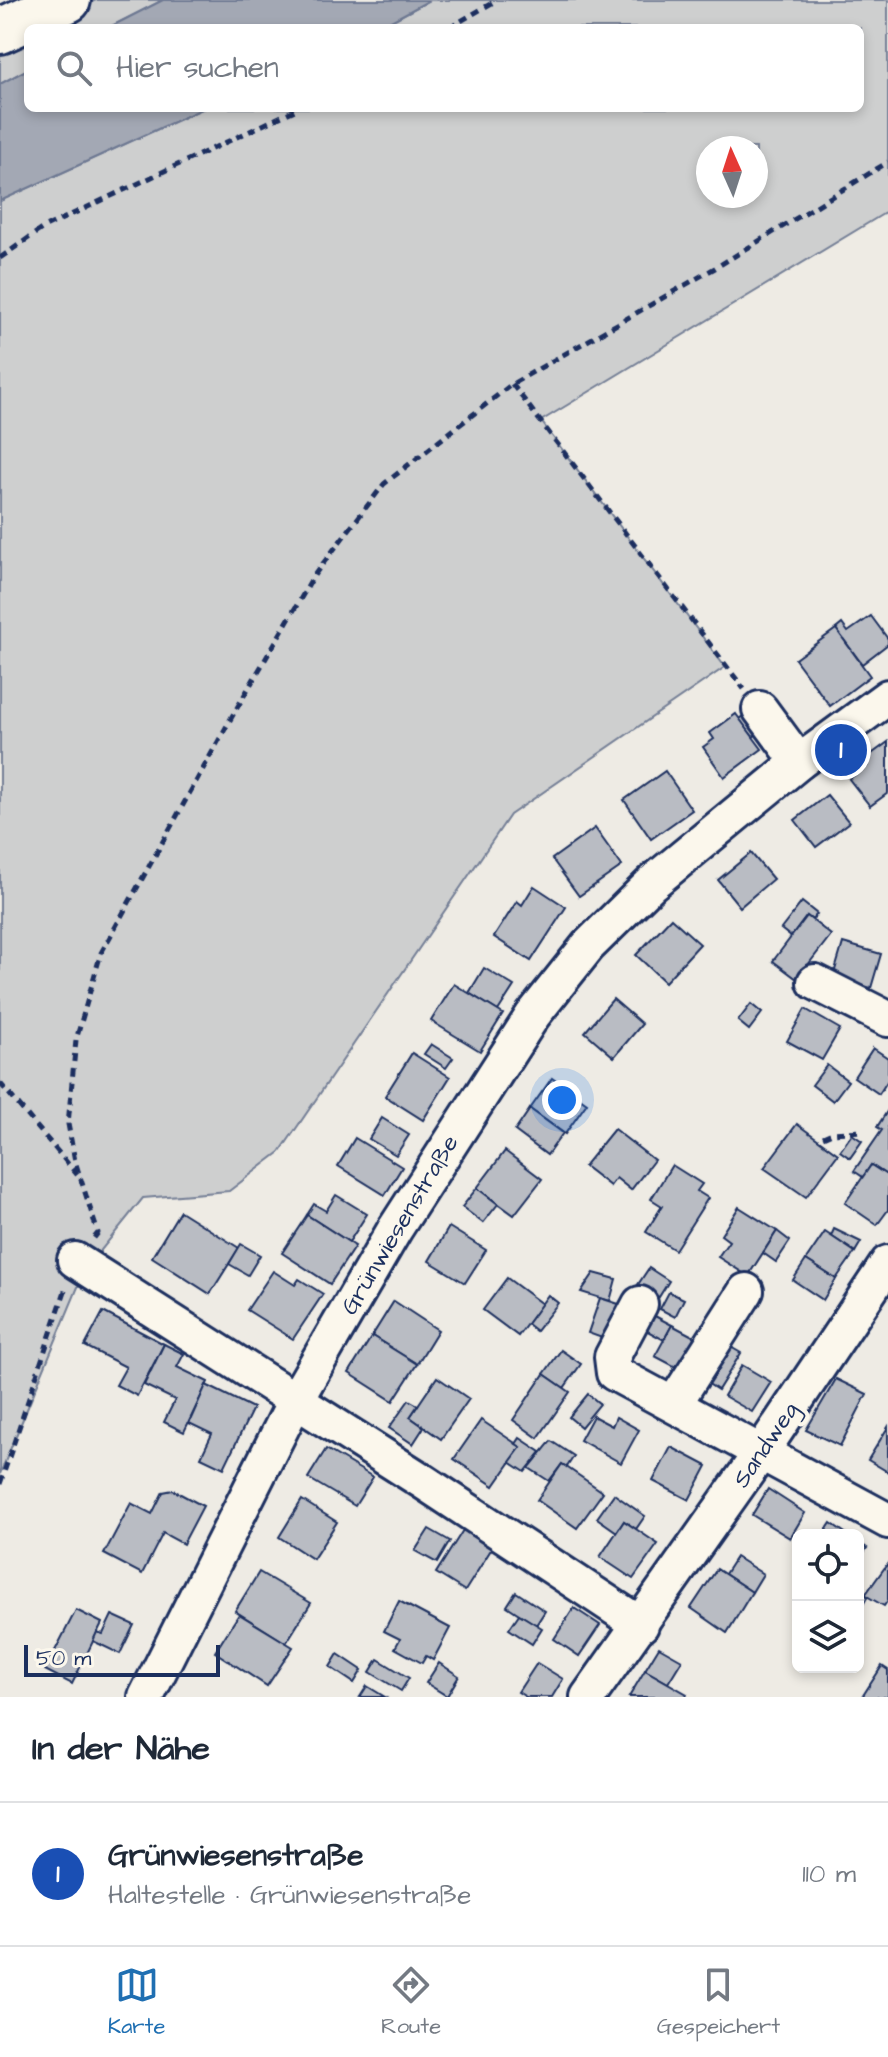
<!DOCTYPE html>
<html lang="de">
<meta charset="utf-8">
<style>
:root{--surface:#fff;--page:#f2f2f3;--text:#1f2937;--muted:#747a83;--line:#e0e1e3;--accent:#1f6fb2}
body{margin:0;font-family:"Architects Daughter",sans-serif;background:var(--page);color:var(--text)}
.controls{position:absolute;right:24px;bottom:24px;display:grid;overflow:hidden;border-radius:12px;box-shadow:0 4px 12px #0003}
.controls button{width:72px;height:72px;display:grid;place-items:center;padding:0;border:0;border-bottom:2px solid var(--line);background:var(--surface);color:var(--text);font:40px sans-serif}
.compass{position:absolute;left:696px;top:136px;width:72px;height:72px;border-radius:50%;background:var(--surface);box-shadow:0 4px 12px #0003;rotate:357deg}
.scale{position:absolute;left:24px;bottom:20px;width:196px;box-sizing:border-box;padding-left:8px;border:4px solid #1b2f5e;border-top:0;font-size:22px;line-height:28px;white-space:nowrap;color:#1b2f5e;-webkit-text-stroke:6px #fbf7ec;paint-order:stroke}
.you{position:absolute;left:562px;top:1100px;width:28px;height:28px;margin:-20px;border:6px solid #fff;border-radius:50%;background:#1a73e8;box-shadow:0 0 0 12px #1a73e833}
.badge{display:grid;place-items:center;width:52px;height:52px;border-radius:50%;background:var(--accent);color:#fff;font-size:26px;font-weight:700}
.pin{position:absolute;translate:-50% -50%;border:4px solid #fff;box-shadow:0 2px 8px #0006}
.list{margin:0;padding:0;list-style:none}
h2{display:flex;justify-content:space-between;align-items:center;height:104px;margin:0;padding:0 32px;font-size:34px}
h2 small{font-size:26px;font-weight:400;color:var(--muted)}
.list li{display:grid;grid-template-columns:52px 1fr auto;gap:24px;align-items:center;box-sizing:border-box;height:144px;padding:0 32px;border-top:2px solid var(--line)}
.list b{display:block;font-size:30px;white-space:nowrap}
.list p{margin:0;font-size:26px;white-space:nowrap;color:var(--muted)}
.list em{font-size:26px;font-style:normal;color:var(--muted)}
.icon{flex:none;width:44px;height:44px;fill:none;stroke:currentColor;stroke-width:2;stroke-linecap:round;stroke-linejoin:round}
.map{position:relative;flex:none;width:888px;height:1697px;overflow:hidden}
.search{position:absolute;background:var(--surface);box-shadow:0 4px 12px #0003;left:24px;right:24px;top:24px;height:88px;display:flex;align-items:center;gap:20px;box-sizing:border-box;padding:0 28px;border-radius:12px;color:var(--muted);font-size:30px}
.sheet{height:248px;background:var(--surface)}
nav{display:flex;justify-content:space-around;align-items:center;box-sizing:border-box;height:112px;border-top:2px solid var(--line);background:var(--surface);font-size:22px;color:var(--muted)}
nav a{display:grid;justify-items:center;gap:4px}
nav .on{color:var(--accent)}
.map>svg:first-child{display:block}
.green{fill:#cecfcf;stroke:#747f96;stroke-width:2;fill-rule:evenodd}
.water{fill:#a3a8b4;stroke:#6d7892;stroke-width:2}
.building{fill:#b9bcc3;stroke:#1b2f5e;stroke-width:2}
.lines{fill:none;stroke-linecap:round;stroke-linejoin:round}
.minor-casing{stroke:#1b2f5e;stroke-width:40}
.major-casing{stroke:#1b2f5e;stroke-width:50}
.path{stroke:#1b2f5e;stroke-width:5;stroke-dasharray:8 6;stroke-linecap:butt}
.minor{stroke:#fbf7ec;stroke-width:34}
.major{stroke:#fbf7ec;stroke-width:44}
.labels{text-anchor:middle;dominant-baseline:central;stroke-width:8;stroke-linejoin:round;paint-order:stroke}
.street-label{font-size:24px;fill:#1b2f5e;stroke:#fbf7ec}
</style>
<div class="map">
<svg width="888" height="1697" viewBox="0 0 888 1697">
<rect width="100%" height="100%" fill="#eeebe4"/>
<filter id="ink" filterUnits="userSpaceOnUse"><feTurbulence type="fractalNoise" baseFrequency=".0125" numOctaves="2"/><feDisplacementMap in="SourceGraphic" scale="16" xChannelSelector="R" yChannelSelector="G"/><feConvolveMatrix kernelMatrix="1 2 1 2 8 2 1 2 1" color-interpolation-filters="sRGB"/></filter>
<g filter="url(#ink)">
<g class="green">
<polygon points="96,0 163,0 108,28 37,28"/>
<path d="M 430,0 L 888,0 L 888,211 L 541,421 L 725,667 L 510,815 L 280,1152 L 229,1191 L 143,1198 L 85,1270 L 0,1474 L 0,201 L 204,108 L 860,108 L 860,28 L 378,28 ZM 708,148 L 756,148 L 756,196 L 708,196 Z"/>
<polygon points="28,32 28,69 0,84 0,45"/>
</g>
<g class="water">
<polygon points="163,0 430,0 378,28 108,28"/>
<polygon points="28,69 28,108 204,108 0,201 0,84"/>
</g>
<g class="building">
<polygon points="871,616 888,639 888,644 862,664 836,629 842,624 848,632"/>
<polygon points="836,629 870,676 830,706 795,659"/>
<polygon points="747,713 761,731 753,737 739,719"/>
<polygon points="736,714 762,749 724,777 703,747 714,739 710,733"/>
<polygon points="888,742 888,793 870,806 849,779 867,766 862,761"/>
<polygon points="665,771 692,810 651,839 624,800"/>
<polygon points="827,795 849,822 816,847 795,820"/>
<polygon points="595,828 622,866 579,896 552,859"/>
<polygon points="751,853 773,879 740,907 718,880"/>
<polygon points="534,886 566,907 531,961 494,937 517,901 522,905"/>
<polygon points="802,902 817,914 812,920 807,916 791,937 781,929"/>
<polygon points="807,916 831,935 797,979 773,961"/>
<polygon points="671,918 700,944 665,982 636,955"/>
<polygon points="843,943 881,954 871,988 833,977"/>
<polygon points="484,968 514,986 498,1011 469,993"/>
<polygon points="454,984 503,1014 480,1051 431,1021"/>
<polygon points="613,999 642,1024 614,1057 585,1032"/>
<polygon points="751,1004 762,1013 749,1030 738,1021"/>
<polygon points="805,1009 840,1029 822,1060 787,1041"/>
<polygon points="431,1044 453,1058 446,1068 424,1054"/>
<polygon points="873,1048 888,1058 888,1080 879,1094 854,1077"/>
<polygon points="412,1053 450,1077 423,1120 385,1096"/>
<polygon points="827,1065 848,1081 833,1101 812,1085"/>
<polygon points="552,1078 587,1103 565,1134 530,1109"/>
<polygon points="530,1109 563,1133 547,1155 515,1131"/>
<polygon points="888,1110 888,1176 871,1165 863,1177 854,1171 882,1130 877,1127"/>
<polygon points="382,1118 409,1135 396,1155 369,1139"/>
<polygon points="797,1124 838,1154 806,1197 764,1168"/>
<polygon points="614,1129 654,1160 631,1190 616,1178 610,1186 584,1166"/>
<polygon points="852,1134 862,1141 850,1158 840,1151"/>
<polygon points="355,1138 402,1167 385,1195 338,1166"/>
<polygon points="505,1151 542,1179 514,1215 477,1188"/>
<polygon points="672,1165 702,1184 697,1191 708,1198 675,1250 646,1232 662,1206 651,1199"/>
<polygon points="871,1165 888,1176 888,1210 877,1225 845,1203"/>
<polygon points="477,1188 498,1204 483,1223 462,1207"/>
<polygon points="336,1195 367,1214 349,1242 307,1215 314,1204 326,1211"/>
<polygon points="739,1207 777,1231 748,1276 718,1257 729,1241 721,1235"/>
<polygon points="180,1211 239,1248 210,1294 152,1257"/>
<polygon points="307,1215 355,1246 330,1284 282,1253"/>
<polygon points="449,1227 486,1250 465,1283 429,1261"/>
<polygon points="834,1229 861,1242 855,1252 831,1236"/>
<polygon points="777,1231 790,1241 776,1262 763,1253"/>
<polygon points="825,1232 855,1252 836,1279 806,1260"/>
<polygon points="241,1244 260,1255 248,1275 229,1264"/>
<polygon points="806,1260 836,1279 823,1300 793,1280"/>
<polygon points="649,1268 669,1281 659,1297 635,1289"/>
<polygon points="273,1271 295,1285 299,1279 323,1294 293,1339 247,1310"/>
<polygon points="594,1273 616,1279 610,1301 581,1292"/>
<polygon points="507,1278 542,1304 518,1336 483,1310"/>
<polygon points="669,1292 684,1299 675,1317 660,1309"/>
<polygon points="548,1295 558,1303 536,1331 527,1324"/>
<polygon points="600,1298 625,1306 613,1342 588,1333"/>
<polygon points="394,1301 438,1330 417,1364 372,1336"/>
<polygon points="103,1312 164,1344 137,1396 116,1385 126,1367 85,1346"/>
<polygon points="649,1313 672,1325 664,1340 642,1328"/>
<polygon points="672,1325 704,1342 687,1373 655,1356"/>
<polygon points="372,1336 417,1364 393,1401 349,1373"/>
<polygon points="722,1342 741,1353 718,1390 699,1378"/>
<polygon points="164,1344 184,1354 177,1367 208,1382 184,1432 164,1422 175,1400 144,1385"/>
<polygon points="561,1350 581,1364 564,1388 544,1374"/>
<polygon points="742,1365 771,1382 752,1412 724,1396"/>
<polygon points="544,1374 570,1392 538,1438 513,1420"/>
<polygon points="437,1377 469,1399 441,1439 410,1417"/>
<polygon points="836,1379 867,1394 840,1446 806,1430"/>
<polygon points="206,1385 253,1408 224,1468 201,1457 212,1434 189,1423"/>
<polygon points="588,1394 600,1404 581,1427 569,1417"/>
<polygon points="409,1400 418,1405 410,1417 424,1427 413,1444 389,1428"/>
<polygon points="593,1416 612,1426 616,1417 639,1430 621,1463 580,1440"/>
<polygon points="481,1420 521,1447 494,1486 454,1459"/>
<polygon points="888,1427 888,1472 868,1460"/>
<polygon points="520,1438 541,1452 525,1472 510,1462 521,1447 516,1444"/>
<polygon points="551,1441 574,1456 567,1467 562,1464 549,1481 529,1468"/>
<polygon points="671,1447 707,1466 689,1500 653,1481"/>
<polygon points="326,1449 373,1477 355,1506 308,1478"/>
<polygon points="562,1464 603,1492 577,1528 537,1500"/>
<polygon points="768,1489 805,1513 790,1538 752,1515"/>
<polygon points="173,1490 203,1506 183,1544 163,1533 142,1574 104,1554 131,1503 152,1514 163,1492"/>
<polygon points="614,1494 645,1516 636,1529 624,1521 617,1532 597,1518"/>
<polygon points="302,1500 337,1522 313,1559 279,1537"/>
<polygon points="624,1521 658,1544 633,1579 600,1557"/>
<polygon points="831,1523 848,1535 823,1535"/>
<polygon points="429,1529 450,1541 437,1563 415,1551"/>
<polygon points="463,1530 492,1548 465,1591 436,1573"/>
<polygon points="858,1542 867,1548 858,1560"/>
<polygon points="736,1557 763,1574 752,1592 725,1574"/>
<polygon points="888,1563 888,1600 884,1606 865,1595"/>
<polygon points="717,1569 752,1592 727,1633 691,1608"/>
<polygon points="259,1572 311,1603 286,1643 235,1611"/>
<polygon points="858,1591 868,1596 858,1613"/>
<polygon points="516,1592 545,1611 536,1625 507,1606"/>
<polygon points="399,1601 450,1628 433,1660 426,1656 422,1663 395,1648 400,1639 384,1631"/>
<polygon points="574,1608 600,1625 579,1656 554,1639"/>
<polygon points="76,1610 102,1623 72,1684 45,1670"/>
<polygon points="239,1614 293,1647 267,1686 215,1652"/>
<polygon points="519,1614 542,1628 532,1644 509,1629"/>
<polygon points="112,1615 134,1625 120,1654 93,1641 97,1632 103,1634"/>
<polygon points="659,1647 682,1660 668,1683 645,1670"/>
<polygon points="338,1654 362,1670 354,1683 330,1667"/>
<polygon points="378,1659 409,1678 401,1691 370,1672"/>
<polygon points="439,1663 459,1676 447,1696 426,1683"/>
<polygon points="537,1663 563,1679 552,1697 526,1697 518,1692"/>
<polygon points="882,1666 888,1670 888,1697 862,1697"/>
<polygon points="645,1670 687,1694 686,1697 629,1697"/>
<polygon points="367,1686 385,1697 360,1697"/>
</g>
<g class="lines">
<g class="minor-casing">
<g id="minor">
<polyline points="760,709 799,762"/>
<polyline points="815,982 888,1019"/>
<polyline points="75,1260 424,1482 641,1625"/>
<polyline points="640,1304 612,1357 614,1373 888,1521"/>
<polyline points="674,1404 746,1291"/>
<polyline points="146,1697 296,1399 395,1229 533,1015 588,946 652,883 799,762 888,697"/>
<polyline points="588,1697 762,1451 888,1263"/>
</g>
</g>
<g class="major-casing">
<polyline id="major" points="0,31 68,0"/>
</g>
<g class="path">
<polyline points="449,28 497,0"/>
<polyline points="0,258 43,228 299,108"/>
<polyline points="512,384 744,689"/>
<polyline points="0,1083 80,1178"/>
<polyline points="823,1137 832,1133 863,1131"/>
<polyline points="94,1238 98,1233 75,1161 68,1124 76,1040 101,953 234,713 315,574 384,484 512,384 715,268 888,162"/>
<polyline points="0,1484 66,1288"/>
</g>
<use href="#minor" class="minor"/>
<use href="#major" class="major"/>
</g>
</g>
<g class="labels">
<g class="street-label">
<text transform="translate(400 1225) rotate(-59)">Grünwiesenstraße</text>
<text transform="translate(766 1445) rotate(-56)">Sandweg</text>
</g>
</g>
</svg>
<div class="controls">
<button><svg class="icon" aria-label="locate" viewBox="0 0 24 24"><circle cx="12" cy="12" r="6"/><path d="M12 2v4M12 18v4M2 12h4M18 12h4"/></svg></button>
<button><svg class="icon" aria-label="layers" viewBox="0 0 24 24"><path d="M12 4l9 5-9 5-9-5zM3 14l9 5 9-5"/></svg></button>
</div>
<svg class="compass" viewBox="-18 -18 36 36"><path d="M0-13l5 13h-10z" fill="#e53935"/><path d="M0 13l5-13h-10z" fill="#747a83"/></svg>
<div class="scale">50 m</div>
<div class="you"></div>
<div class="pin badge" style="left:841px;top:750px;background:#1a4fb4">1</div>
<div class="search"><svg class="icon" aria-label="search" viewBox="0 0 24 24"><circle cx="10" cy="10" r="6"/><path d="M15 15l6 6"/></svg>Hier suchen</div>
</div>
<section class="sheet">
<h2>In der Nähe<small></small></h2>
<ul class="list">
<li><span class="badge" style="background:#1a4fb4">1</span><div><b>Grünwiesenstraße</b><p>Haltestelle · Grünwiesenstraße</p></div><em>110 m</em></li>
</ul>
</section>
<nav>
<a class="on"><svg class="icon" aria-label="map" viewBox="0 0 24 24"><path d="M3 6l6-2 6 2 6-2v14l-6 2-6-2-6 2zM9 4v14M15 6v14"/></svg>Karte</a>
<a><svg class="icon" aria-label="directions" viewBox="0 0 24 24"><path d="M12 3l9 9-9 9-9-9zM9 14v-3h6M13 9l2 2-2 2"/></svg>Route</a>
<a><svg class="icon" aria-label="saved" viewBox="0 0 24 24"><path d="M7 4h10v16l-5-4-5 4z"/></svg>Gespeichert</a>
</nav>
